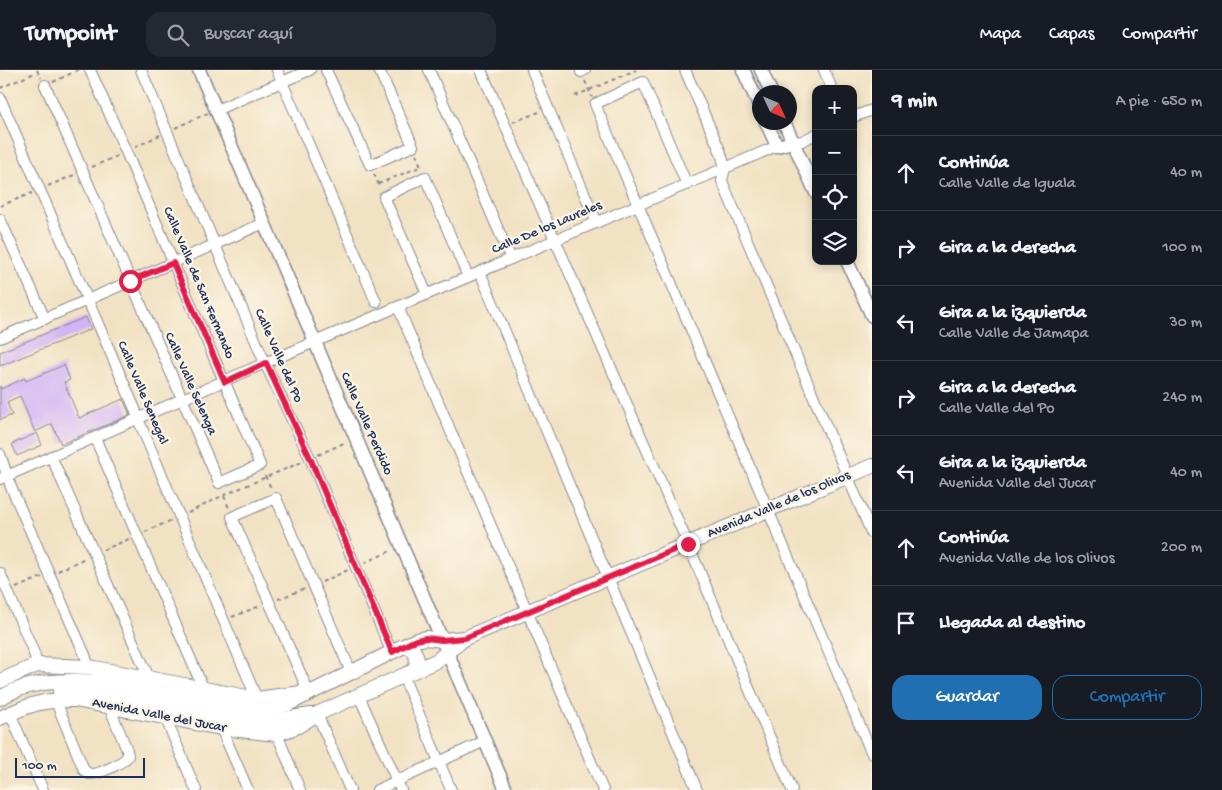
<!DOCTYPE html>
<html lang="es">
<meta charset="utf-8">
<style>
:root{--surface:#171b24;--page:#242831;--text:#f1f3f6;--muted:#9ea1a6;--line:#363941;--accent:#1f6fb2}
body{margin:0;font-family:"Gochi Hand",sans-serif;background:var(--page);color:var(--text)}
.controls{position:absolute;right:15px;top:15px;display:grid;overflow:hidden;border-radius:10px;box-shadow:0 2px 8px #0003}
.controls button{width:45px;height:45px;display:grid;place-items:center;padding:0;border:0;border-bottom:1px solid var(--line);background:var(--surface);color:var(--text);font:25px sans-serif}
.compass{position:absolute;left:752px;top:15px;width:45px;height:45px;border-radius:50%;background:var(--surface);box-shadow:0 2px 8px #0003;rotate:134deg}
.scale{position:absolute;left:15px;bottom:12px;width:130px;box-sizing:border-box;padding-left:5px;border:2px solid #1b2f5e;border-top:0;font-size:14px;line-height:18px;white-space:nowrap;color:#1b2f5e;-webkit-text-stroke:4px #fcf5e5;paint-order:stroke}
.stop{position:absolute;width:15px;height:15px;margin:-11px;border:4px solid #e11d48;border-radius:50%;background:#fff}
.stop.end{background:#e11d48;border-color:#fff;box-shadow:0 1px 5px #0008}
.list{margin:0;padding:0;list-style:none}
h2{display:flex;justify-content:space-between;align-items:center;height:65px;margin:0;padding:0 20px;font-size:21px}
h2 small{font-size:16px;font-weight:400;color:var(--muted)}
.list li{display:grid;grid-template-columns:32px 1fr auto;gap:15px;align-items:center;box-sizing:border-box;height:75px;padding:0 20px;border-top:1px solid var(--line)}
.list b{display:block;font-size:19px;white-space:nowrap}
.list p{margin:0;font-size:16px;white-space:nowrap;color:var(--muted)}
.list em{font-size:16px;font-style:normal;color:var(--muted)}
.actions{display:flex;gap:10px;padding:15px 20px}
.actions a{flex:1;padding:11px 0;border:1px solid var(--accent);border-radius:15px;text-align:center;font-size:18px;color:var(--accent)}
.actions .main{background:var(--accent);color:#fff}
.icon{flex:none;width:28px;height:28px;fill:none;stroke:currentColor;stroke-width:2;stroke-linecap:round;stroke-linejoin:round}
.map{position:relative;flex:none;width:872px;height:720px;overflow:hidden}
header{display:flex;align-items:center;gap:30px;box-sizing:border-box;height:70px;padding:0 25px;background:var(--surface);border-bottom:1px solid var(--line)}
header strong{font-size:24px}
nav{display:flex;gap:28px;margin-inline-start:auto;font-size:18px}
.search{width:350px;height:45px;background:var(--page);display:flex;align-items:center;gap:12px;box-sizing:border-box;padding:0 18px;border-radius:15px;color:var(--muted);font-size:19px}
main{display:flex}
aside{flex:1;background:var(--surface)}
.map>svg:first-child{display:block}
.building{fill:#d2b3f5}
.lines{fill:none;stroke-linecap:round;stroke-linejoin:round}
.minor-casing{stroke:#868890;stroke-width:12}
.tertiary-casing{stroke:#868890;stroke-width:15}
.secondary-casing{stroke:#868890;stroke-width:16}
.path{stroke:#868890;stroke-width:2;stroke-dasharray:4 4;stroke-linecap:butt}
.minor{stroke:#fff;stroke-width:10}
.tertiary{stroke:#fff;stroke-width:12}
.secondary{stroke:#fff;stroke-width:14}
.route{stroke:#e11d48;stroke-width:6}
.labels{text-anchor:middle;dominant-baseline:central;stroke-width:4.5;stroke-linejoin:round;paint-order:stroke}
.street-label{font-size:14px;fill:#1b2f5e;stroke:#fcf5e5}
</style>
<header>
<strong>Turnpoint</strong>
<div class="search"><svg class="icon" aria-label="search" viewBox="0 0 24 24"><circle cx="10" cy="10" r="6"/><path d="M15 15l6 6"/></svg>Buscar aquí</div>
<nav><a>Mapa</a><a>Capas</a><a>Compartir</a></nav>
</header>
<main>
<div class="map">
<svg width="872" height="720" viewBox="0 0 872 720">
<rect width="100%" height="100%" fill="#fcf5e5"/>
<filter id="ink" filterUnits="userSpaceOnUse"><feTurbulence type="fractalNoise" baseFrequency=".02" numOctaves="2"/><feDisplacementMap in="SourceGraphic" scale="10" xChannelSelector="R" yChannelSelector="G"/><feConvolveMatrix kernelMatrix="1 2 1 2 8 2 1 2 1" color-interpolation-filters="sRGB"/></filter>
<filter id="wash" filterUnits="userSpaceOnUse"><feTurbulence type="fractalNoise" baseFrequency=".0096" numOctaves="4" result="noise"/><feDisplacementMap in="SourceGraphic" scale="20" xChannelSelector="R" yChannelSelector="G"/><feGaussianBlur stdDeviation="1.12" result="paint"/><feColorMatrix in="noise" values="0 0 0 0 0 0 0 0 0 0 0 0 0 0 0 0 0 1.4 0 .05"/><feComposite in="paint" operator="in"/></filter>
<g filter="url(#wash)">
<rect width="100%" height="100%" fill="#f1e2c3"/>
<g id="blocks">
<g class="building">
<polygon points="86,247 91,259 0,296 0,282"/>
<polygon points="64,295 70,310 64,312 79,348 123,329 130,345 61,374 52,354 35,362 20,326 7,332 12,345 0,350 0,316 1,319 25,308 26,311"/>
<polygon points="37,363 42,375 17,386 12,374"/>
</g>
</g>
</g>
<g filter="url(#ink)">
<use href="#blocks" fill-opacity="0" stroke="#868890" stroke-width="1"/>
<g class="lines">
<g class="minor-casing">
<g id="minor">
<polyline points="141,0 265,293 310,388 391,581"/>
<polyline points="277,0 376,232"/>
<polyline points="326,0 370,95 413,76 379,0"/>
<polyline points="429,0 511,189"/>
<polyline points="481,0 688,474 792,720"/>
<polyline points="532,0 597,153"/>
<polyline points="581,0 581,2 585,0"/>
<polyline points="685,0 721,83 725,98 722,111 872,464"/>
<polyline points="824,0 832,19"/>
<path d="M 45,15 L 219,413 L 260,395 C 232,327 201,260 173,192 C 146,128 119,64 90,0"/>
<polyline points="0,28 135,339 138,349 257,629"/>
<polyline points="216,40 310,0"/>
<polyline points="853,47 872,40"/>
<polyline points="793,72 802,71 816,64"/>
<polyline points="687,115 643,12 595,34 872,684"/>
<polyline points="0,149 45,249"/>
<polyline points="480,202 697,720"/>
<polyline points="427,224 384,127 425,107 468,207"/>
<polyline points="398,237 603,720"/>
<polyline points="0,268 264,153"/>
<polyline points="95,368 204,620"/>
<polyline points="0,384 11,417 85,585 89,597"/>
<polyline points="51,386 150,610"/>
<polyline points="0,409 265,293 777,76"/>
<polyline points="0,503 34,583 37,595"/>
<polyline points="403,606 451,720"/>
<polyline points="309,623 232,447 276,428 351,602"/>
<polyline points="359,626 401,720"/>
<path d="M 55,629 L 84,700 L 89,704 C 98,705 123,693 128,686 L 127,680 L 109,636"/>
<polyline points="10,643 43,720"/>
<polyline points="317,644 350,720"/>
<polyline points="165,647 196,720"/>
<polyline points="221,658 248,720"/>
<polyline points="277,664 300,720"/>
<polyline points="377,720 485,671"/>
</g>
</g>
<g class="tertiary-casing">
<g id="tertiary">
<polyline points="199,0 506,720"/>
<polyline points="743,0 760,37"/>
<polyline points="761,0 771,22"/>
<polyline points="766,52 777,76 793,72"/>
<polyline points="784,52 816,123"/>
<polyline points="847,191 872,246"/>
</g>
</g>
<g class="secondary-casing">
<g id="secondary">
<path d="M 401,577 L 409,576 C 418,584 418,589 415,600"/>
<polyline points="0,611 37,595 89,597 257,629 301,623"/>
<polyline points="60,622 72,620 94,622 250,650 277,650 311,645"/>
<path d="M 0,628 C 7,624 14,620 22,618 C 46,610 72,610 97,612 L 256,640 L 288,634 L 416,570 L 426,568 L 442,570 L 465,568"/>
<path d="M 0,648 C 28,635 44,629 75,630 L 221,658 L 277,664 L 298,656 L 317,644 L 436,591 L 465,568 L 872,396"/>
</g>
</g>
<g class="path">
<polyline points="37,0 41,8"/>
<polyline points="585,11 592,27"/>
<polyline points="53,12 78,0"/>
<polyline points="0,18 37,2"/>
<polyline points="575,26 636,0"/>
<polyline points="513,52 539,42"/>
<polyline points="175,58 208,43"/>
<polyline points="135,77 160,65"/>
<polyline points="416,84 421,96"/>
<polyline points="92,97 117,86"/>
<polyline points="374,104 380,118"/>
<polyline points="378,114 422,96"/>
<polyline points="48,116 74,105"/>
<polyline points="0,136 32,123"/>
<polyline points="318,385 346,372"/>
<polyline points="265,406 272,420"/>
<polyline points="224,426 229,438"/>
<polyline points="188,443 224,425 302,392"/>
<polyline points="145,462 172,450"/>
<polyline points="103,480 129,469"/>
<polyline points="364,493 393,480"/>
<polyline points="58,501 85,488"/>
<polyline points="322,512 348,500"/>
<polyline points="16,518 42,507"/>
<polyline points="278,529 307,518"/>
<polyline points="232,547 262,535"/>
</g>
<use href="#minor" class="minor"/>
<use href="#tertiary" class="tertiary"/>
<use href="#secondary" class="secondary"/>
</g>
</g>
<g class="lines" filter="url(#ink)">
<polyline class="route" points="130,211 173,193 225,312 266,293 310,388 392,582 416,570 426,568 442,570 465,568 688,474"/>
</g>
<g class="labels">
<g class="street-label">
<text transform="translate(547 158) rotate(-23)">Calle De los Laureles</text>
<text transform="translate(198 213) rotate(67)">Calle Valle de San Fernando</text>
<text transform="translate(278 286) rotate(66)">Calle Valle del Po</text>
<text transform="translate(190 314) rotate(66)">Calle Valle Selenga</text>
<text transform="translate(142 323) rotate(67)">Calle Valle Senegal</text>
<text transform="translate(366 354) rotate(66)">Calle Valle Perdido</text>
<text transform="translate(779 435) rotate(-23)">Avenida Valle de los Olivos</text>
<text transform="translate(159 646) rotate(11)">Avenida Valle del Jucar</text>
</g>
</g>
</svg>
<div class="controls">
<button>+</button>
<button>−</button>
<button><svg class="icon" aria-label="locate" viewBox="0 0 24 24"><circle cx="12" cy="12" r="6"/><path d="M12 2v4M12 18v4M2 12h4M18 12h4"/></svg></button>
<button><svg class="icon" aria-label="layers" viewBox="0 0 24 24"><path d="M12 4l9 5-9 5-9-5zM3 14l9 5 9-5"/></svg></button>
</div>
<svg class="compass" viewBox="-18 -18 36 36"><path d="M0-13l5 13h-10z" fill="#e53935"/><path d="M0 13l5-13h-10z" fill="#9ea1a6"/></svg>
<div class="scale">100 m</div>
<div class="stop" style="left:130px;top:211px"></div>
<div class="stop end" style="left:688px;top:474px"></div>
</div>
<aside>
<h2>9 min<small>A pie · 650 m</small></h2>
<ul class="list">
<li><svg class="icon" aria-label="ahead" viewBox="0 0 24 24"><path d="M12 20V5M6 11l6-6 6 6"/></svg><div><b>Continúa</b><p>Calle Valle de Iguala</p></div><em>40 m</em></li>
<li><svg class="icon" aria-label="right" viewBox="0 0 24 24"><path d="M7 20v-9h11M14 6l5 5-5 5"/></svg><div><b>Gira a la derecha</b></div><em>100 m</em></li>
<li><svg class="icon" aria-label="left" viewBox="0 0 24 24"><path d="M17 20v-9H6M10 6l-5 5 5 5"/></svg><div><b>Gira a la izquierda</b><p>Calle Valle de Jamapa</p></div><em>30 m</em></li>
<li><svg class="icon" aria-label="right" viewBox="0 0 24 24"><path d="M7 20v-9h11M14 6l5 5-5 5"/></svg><div><b>Gira a la derecha</b><p>Calle Valle del Po</p></div><em>240 m</em></li>
<li><svg class="icon" aria-label="left" viewBox="0 0 24 24"><path d="M17 20v-9H6M10 6l-5 5 5 5"/></svg><div><b>Gira a la izquierda</b><p>Avenida Valle del Jucar</p></div><em>40 m</em></li>
<li><svg class="icon" aria-label="ahead" viewBox="0 0 24 24"><path d="M12 20V5M6 11l6-6 6 6"/></svg><div><b>Continúa</b><p>Avenida Valle de los Olivos</p></div><em>200 m</em></li>
<li><svg class="icon" aria-label="arrive" viewBox="0 0 24 24"><path d="M6 21V4h12l-3 4 3 4H6"/></svg><div><b>Llegada al destino</b></div></li>
</ul>
<div class="actions"><a class="main">Guardar</a><a>Compartir</a></div>
</aside>
</main>
